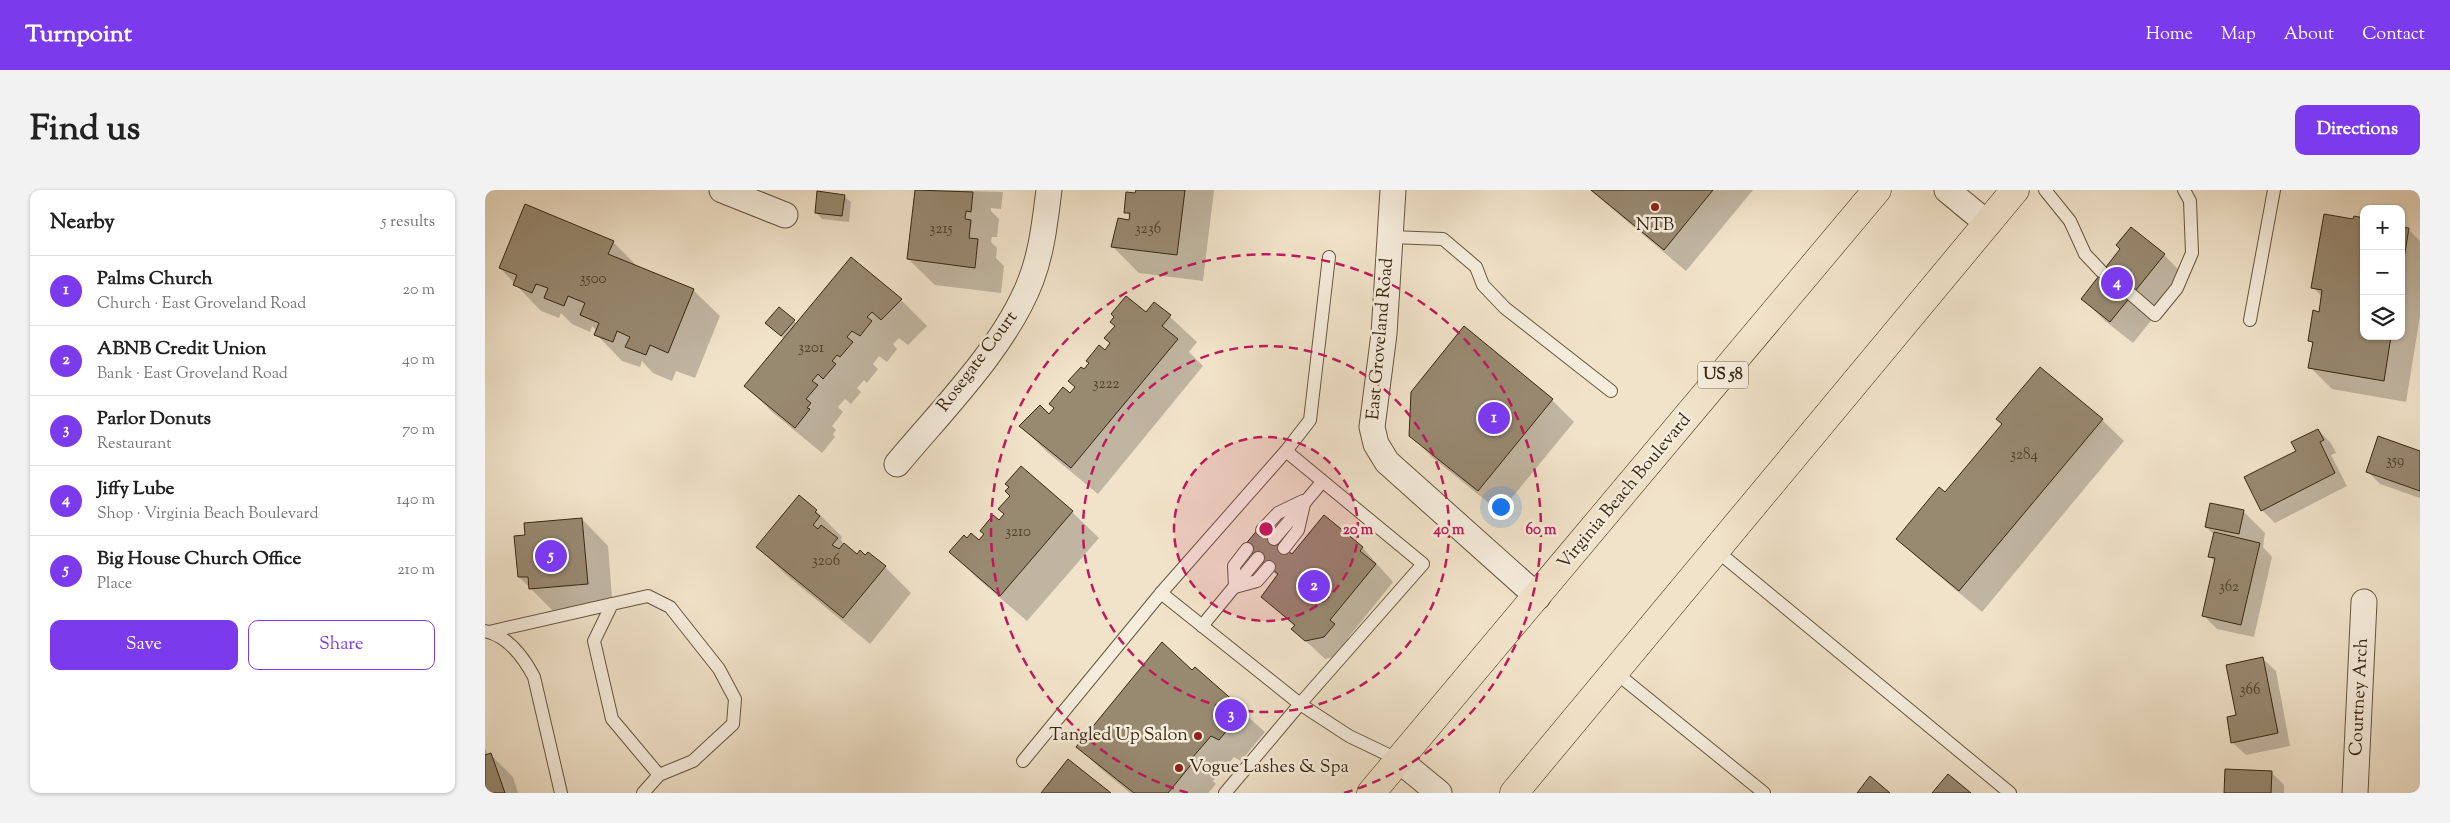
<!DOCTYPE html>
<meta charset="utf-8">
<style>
:root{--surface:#fff;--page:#f2f2f2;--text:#222;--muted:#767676;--line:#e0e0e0;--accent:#7c3aed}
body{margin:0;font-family:"Sorts Mill Goudy",serif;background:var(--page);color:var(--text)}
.controls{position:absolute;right:15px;top:15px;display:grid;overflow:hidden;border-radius:10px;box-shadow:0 1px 4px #0004}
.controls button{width:45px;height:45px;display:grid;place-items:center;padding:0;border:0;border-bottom:1px solid var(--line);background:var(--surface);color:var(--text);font:25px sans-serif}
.you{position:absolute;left:1015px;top:316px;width:18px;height:18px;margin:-12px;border:4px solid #fff;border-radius:50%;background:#1a73e8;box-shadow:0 0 0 8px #1a73e833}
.badge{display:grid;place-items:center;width:32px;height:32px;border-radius:50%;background:var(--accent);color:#fff;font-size:16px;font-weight:700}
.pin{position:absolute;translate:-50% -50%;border:2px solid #fff;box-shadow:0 1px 5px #0006}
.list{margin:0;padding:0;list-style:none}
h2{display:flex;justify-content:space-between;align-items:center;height:65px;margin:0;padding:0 20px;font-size:21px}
h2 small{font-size:16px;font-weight:400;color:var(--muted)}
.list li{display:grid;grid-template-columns:32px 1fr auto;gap:15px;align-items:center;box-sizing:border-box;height:70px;padding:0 20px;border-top:1px solid var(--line)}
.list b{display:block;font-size:19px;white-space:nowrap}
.list p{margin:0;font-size:16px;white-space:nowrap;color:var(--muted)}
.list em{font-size:16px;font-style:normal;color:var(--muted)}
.actions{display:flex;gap:10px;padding:15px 20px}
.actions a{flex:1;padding:11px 0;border:1px solid var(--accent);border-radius:10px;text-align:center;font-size:18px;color:var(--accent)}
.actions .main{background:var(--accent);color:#fff}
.icon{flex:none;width:28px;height:28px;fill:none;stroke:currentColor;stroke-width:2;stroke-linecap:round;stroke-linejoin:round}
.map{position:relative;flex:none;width:1935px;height:603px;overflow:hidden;border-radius:10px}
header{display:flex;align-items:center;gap:30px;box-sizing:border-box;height:70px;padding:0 25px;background:var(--accent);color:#fff}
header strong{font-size:24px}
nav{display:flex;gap:28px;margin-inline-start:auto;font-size:18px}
.intro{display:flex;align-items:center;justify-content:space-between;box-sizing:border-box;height:120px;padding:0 30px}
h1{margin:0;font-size:35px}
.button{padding:12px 22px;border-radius:10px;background:var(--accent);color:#fff;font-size:18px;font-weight:700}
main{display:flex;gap:30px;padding:0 30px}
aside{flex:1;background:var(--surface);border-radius:10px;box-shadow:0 1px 4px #0004}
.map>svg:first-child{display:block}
.shadow{fill:#0003}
.building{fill:#988971;stroke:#372711}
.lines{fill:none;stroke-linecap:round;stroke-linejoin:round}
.service-casing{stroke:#66563f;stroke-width:14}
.minor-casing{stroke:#66563f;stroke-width:27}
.primary-casing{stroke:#372711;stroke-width:29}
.service{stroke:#f6eddd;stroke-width:12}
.minor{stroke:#f6eddd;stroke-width:25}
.primary{stroke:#f1e3ca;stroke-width:28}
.ring{fill:none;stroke:#c2185b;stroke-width:2.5;stroke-dasharray:9 6}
.poi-dot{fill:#8f2418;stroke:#f6eddd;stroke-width:2}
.labels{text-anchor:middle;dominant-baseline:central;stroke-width:5;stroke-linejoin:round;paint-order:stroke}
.number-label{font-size:15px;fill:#4f4029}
.shield{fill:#f6eddd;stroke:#70624e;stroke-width:1}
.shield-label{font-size:16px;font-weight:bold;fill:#372711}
.poi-label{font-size:18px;fill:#372711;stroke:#f6eddd}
.street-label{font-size:18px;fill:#372711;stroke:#f6eddd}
.centre{fill:#c2185b;stroke:#f6eddd;stroke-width:2.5}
.ring-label{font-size:15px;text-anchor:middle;font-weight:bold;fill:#c2185b;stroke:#f6eddd;stroke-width:5;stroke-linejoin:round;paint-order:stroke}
</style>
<header>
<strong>Turnpoint</strong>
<nav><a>Home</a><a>Map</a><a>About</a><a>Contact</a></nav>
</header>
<div class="intro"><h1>Find us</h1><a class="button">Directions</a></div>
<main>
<aside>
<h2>Nearby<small>5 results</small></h2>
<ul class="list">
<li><span class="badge">1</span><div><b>Palms Church</b><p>Church · East Groveland Road</p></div><em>20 m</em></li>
<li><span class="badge">2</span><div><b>ABNB Credit Union</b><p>Bank · East Groveland Road</p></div><em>40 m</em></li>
<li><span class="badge">3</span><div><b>Parlor Donuts</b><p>Restaurant</p></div><em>70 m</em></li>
<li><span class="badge">4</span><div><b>Jiffy Lube</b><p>Shop · Virginia Beach Boulevard</p></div><em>140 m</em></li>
<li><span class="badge">5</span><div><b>Big House Church Office</b><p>Place</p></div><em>210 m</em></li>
</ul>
<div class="actions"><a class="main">Save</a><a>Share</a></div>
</aside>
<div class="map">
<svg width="1935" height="603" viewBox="0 0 1935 603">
<rect width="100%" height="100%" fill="#f1e3ca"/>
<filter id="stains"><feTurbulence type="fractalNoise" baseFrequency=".004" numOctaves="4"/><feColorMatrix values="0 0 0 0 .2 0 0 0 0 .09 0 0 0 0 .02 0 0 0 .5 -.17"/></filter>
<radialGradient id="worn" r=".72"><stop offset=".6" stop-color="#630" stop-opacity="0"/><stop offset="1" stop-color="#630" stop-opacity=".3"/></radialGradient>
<g class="shadow">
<polygon points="431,0 518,2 516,19 506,18 506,21 514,29 512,47 507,47 506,52 512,58 511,68 519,76 516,103 450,95 423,69"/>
<polygon points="650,0 729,0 718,91 654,83 628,57 646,31 646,28 641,22 651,5"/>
<polygon points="1105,0 1268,0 1201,81"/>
<polygon points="359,6 366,12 364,32 337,29 331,22"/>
<polygon points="1840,26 1879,146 1916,146 1916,38 1924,40 1935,51 1935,126 1921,212 1847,199 1825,177 1829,155 1824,150 1835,123 1837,107 1828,97"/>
<polygon points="128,52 154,78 208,100 235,126 210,188 191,181 187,191 168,183 157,171 155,177 137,171 111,144 112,141 107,136 105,142 87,134 76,123 74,128 56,121 15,78"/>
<polygon points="1679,65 1701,87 1648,153 1619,130 1597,108"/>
<polygon points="416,110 442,136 423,155 414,148 408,154 412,159 402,172 394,166 388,174 393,179 382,193 379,190 372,198 376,202 366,214 360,209 353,217 358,222 347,236 351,240 348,244 350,247 337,263 287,222 261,196 299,149 288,139 294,118 312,134"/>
<polygon points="670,113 712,152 704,162 718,176 613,304 562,262 536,236 565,225 591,197 599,181"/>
<polygon points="979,138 1067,210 1089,232 1015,322 948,268 926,245"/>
<polygon points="1617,230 1639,251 1497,422 1435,370 1413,349 1460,304 1518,234"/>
<polygon points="1833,240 1846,253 1851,263 1846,265 1862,296 1790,333 1777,320 1812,261"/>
<polygon points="1935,262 1935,308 1895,294 1882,281"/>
<polygon points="331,321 357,347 356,349 359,355 372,365 400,377 426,403 385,454 299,383 273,357"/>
<polygon points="1758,321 1780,343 1778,357 1787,367 1769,447 1732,439 1719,426 1730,372 1724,366 1729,345 1721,337"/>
<polygon points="587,322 614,348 542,431 492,388 466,362 494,352 514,332"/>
<polygon points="840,327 878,358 908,392 863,448 867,453 857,465 840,469 808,439 810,437 778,407 793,386 761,356 807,366"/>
<polygon points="97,329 123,356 128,420 72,425 34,387 41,346"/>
<polygon points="1778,469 1791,481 1805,556 1761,565 1748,553 1752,526"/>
<polygon points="710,479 780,542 756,571 749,567 728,591 731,594 723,603 645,603 615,578 593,557"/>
<polygon points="0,558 3,566 6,565 28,587 33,603 0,603"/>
<polygon points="1786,582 1799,595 1799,603 1740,603"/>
</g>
<g class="building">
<polygon points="430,0 488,2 486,22 481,21 480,29 486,30 484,48 493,49 490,78 422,69"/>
<polygon points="651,0 700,0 692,65 626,57 633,28 644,30 645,23 639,23 641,2 650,3"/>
<polygon points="1106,0 1228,0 1179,60"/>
<polygon points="332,1 360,5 357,26 330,23"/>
<polygon points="40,14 129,51 123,64 209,99 183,163 165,155 161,165 140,157 145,147 132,141 128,152 109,145 114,133 95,125 100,113 83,106 79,116 59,108 63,98 51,94 47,103 28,95 32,85 14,78"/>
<polygon points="1839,24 1868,29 1869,26 1879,28 1879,146 1906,146 1899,191 1823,178 1828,152 1823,151 1828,120 1834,122 1837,100 1826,98"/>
<polygon points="1646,37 1680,64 1625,132 1596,109 1635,59 1631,55"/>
<polygon points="1916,37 1924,38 1916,87"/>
<polygon points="366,67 417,109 396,130 387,122 382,127 387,131 375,146 367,141 362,147 368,152 355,167 352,165 347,171 351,174 338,189 333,184 327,191 333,195 321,209 326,213 322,218 325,219 310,238 259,196"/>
<polygon points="641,106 661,122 669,112 686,125 677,136 693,149 586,278 534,236 555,215 564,224 569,218 564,214 578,197 585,203 590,197 583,191 596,177 599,179 604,173 601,171 614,155 620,160 625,153 619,148 630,136 625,132 629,127 626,124"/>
<polygon points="294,117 310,130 296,146 280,133"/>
<polygon points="979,136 1068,209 993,301 924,246 926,202"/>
<polygon points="1555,177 1618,229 1474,401 1411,349 1454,297 1460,302 1517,234 1511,229"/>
<polygon points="1833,239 1839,250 1835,252 1850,283 1776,321 1759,287 1811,261 1806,252"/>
<polygon points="1893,246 1935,261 1935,301 1881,282"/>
<polygon points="536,276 588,321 515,406 464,362 479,345 482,348 486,343 494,350 499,344 495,341 508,325 514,330 519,324 513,319 525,306 520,301 524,297 520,294"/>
<polygon points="314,305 332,320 330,322 335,326 328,335 333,339 336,335 353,348 347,355 354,359 359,353 372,364 375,360 380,365 383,362 401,376 358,428 271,357"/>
<polygon points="1725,313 1759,320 1754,344 1720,337"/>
<polygon points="839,325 878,357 875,361 891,374 845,430 850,434 839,447 820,451 806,439 810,435 776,407 793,384 759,356 774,338 807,364"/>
<polygon points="97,328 103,394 44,399 43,387 33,387 29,346 40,345 39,333"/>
<polygon points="1729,342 1775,353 1756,435 1717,426 1730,368 1723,367"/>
<polygon points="677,452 707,480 710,477 759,520 734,550 726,546 707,568 709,571 683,603 649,603 591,557"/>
<polygon points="1778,467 1793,543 1746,553 1742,527 1751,525 1741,475"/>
<polygon points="6,563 20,603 0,603 0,565"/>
<polygon points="583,569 626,603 556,603"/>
<polygon points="1740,579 1787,581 1786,603 1739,603"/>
<polygon points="1463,584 1486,603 1447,603"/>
<polygon points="1385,586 1405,603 1372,603"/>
</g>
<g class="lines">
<g class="service-casing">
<g id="service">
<polyline points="1560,0 1585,31 1600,64 1617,82"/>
<polyline points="906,47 958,49 991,77 998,95 1020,118 1126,201"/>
<polyline points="1647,105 1670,125 1692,98 1707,63 1705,11 1699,0"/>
<polyline points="1765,130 1789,0"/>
<polyline points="801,261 938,374 815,514 864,546 914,570"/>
<polyline points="777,340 793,323 818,311"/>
<polyline points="789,349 837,292"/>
<polyline points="799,358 813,340 819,314"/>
<polyline points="762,359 749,376 750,397 772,391 784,377"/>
<polyline points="1232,361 1525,603"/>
<polyline points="717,436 773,368"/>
<path d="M 0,441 C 23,446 39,468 49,487 L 76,603"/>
<polyline points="4,442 127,414"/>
<polyline points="1130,482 1279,603"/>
<polyline points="538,571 676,403"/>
<polyline points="158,603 174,585 208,571 248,534 250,509 234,479 185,417 163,406 127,414 109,451 127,529 174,585"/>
<polyline points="740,603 815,514 676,403 801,261 825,230 844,67"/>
</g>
</g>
<g class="minor-casing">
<g id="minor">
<polyline points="237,0 300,25"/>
<polyline points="908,0 899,144 887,237 891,254 902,272 1053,407"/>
<polyline points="1462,0 1503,34"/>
<path d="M 412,274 C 457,220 521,156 546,90 C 557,61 560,31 564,0"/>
<polyline points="914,570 954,603"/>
<polyline points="1870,603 1879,412"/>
</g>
</g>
<g class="primary-casing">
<g id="primary">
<polyline points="886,603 1392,0"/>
<polyline points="1029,603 1530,0"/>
</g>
</g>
<use href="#service" class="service"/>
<use href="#minor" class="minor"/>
<use href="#primary" class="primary"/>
</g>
<circle cx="781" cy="339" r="92" fill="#c2185b" fill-opacity=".12"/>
<g class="ring">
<circle cx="781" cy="339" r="92"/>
<circle cx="781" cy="339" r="183"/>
<path d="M703 603A275 275 0 1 1 859 603"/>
</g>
<g class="poi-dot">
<circle cx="1170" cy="17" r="5"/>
<circle cx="713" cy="546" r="5"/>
<circle cx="694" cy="578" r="5"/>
</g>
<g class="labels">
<g class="number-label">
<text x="456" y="39">3215</text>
<text x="663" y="39">3236</text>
<text x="108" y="89">3500</text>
<text x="326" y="158">3201</text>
<text x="621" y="194">3222</text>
<text x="1539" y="265">3284</text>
<text x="1910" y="271">359</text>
<text x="533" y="342">3210</text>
<text x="341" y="371">3206</text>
<text x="1744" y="397">362</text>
<text x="1765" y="500">366</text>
</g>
<rect class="shield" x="1213" y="171.5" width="50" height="27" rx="4"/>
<g class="shield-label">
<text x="1238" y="185">US 58</text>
</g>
<g class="poi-label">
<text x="1170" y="36">NTB</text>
<text x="703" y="546" text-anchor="end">Tangled Up Salon</text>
<text x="704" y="578" text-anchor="start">Vogue Lashes &amp; Spa</text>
</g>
<g class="street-label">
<text transform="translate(896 149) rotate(-85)">East Groveland Road</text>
<text transform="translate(493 172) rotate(-53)">Rosegate Court</text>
<text transform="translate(1140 302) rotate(-50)">Virginia Beach Boulevard</text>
<text transform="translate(1875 507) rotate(-87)">Courtney Arch</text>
</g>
</g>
<circle cx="781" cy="339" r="8" class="centre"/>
<g class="ring-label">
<text x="873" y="344">20 m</text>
<text x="964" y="344">40 m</text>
<text x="1056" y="344">60 m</text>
</g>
<rect width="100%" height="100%" filter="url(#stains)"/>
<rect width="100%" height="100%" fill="url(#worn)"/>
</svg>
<div class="controls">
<button>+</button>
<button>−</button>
<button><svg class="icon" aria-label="layers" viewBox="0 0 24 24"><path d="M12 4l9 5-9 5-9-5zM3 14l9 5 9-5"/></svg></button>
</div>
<div class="you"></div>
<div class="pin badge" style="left:1009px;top:228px">1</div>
<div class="pin badge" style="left:829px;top:396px">2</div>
<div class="pin badge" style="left:746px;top:525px">3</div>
<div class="pin badge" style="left:1632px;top:93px">4</div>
<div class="pin badge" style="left:66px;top:366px">5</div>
</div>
</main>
